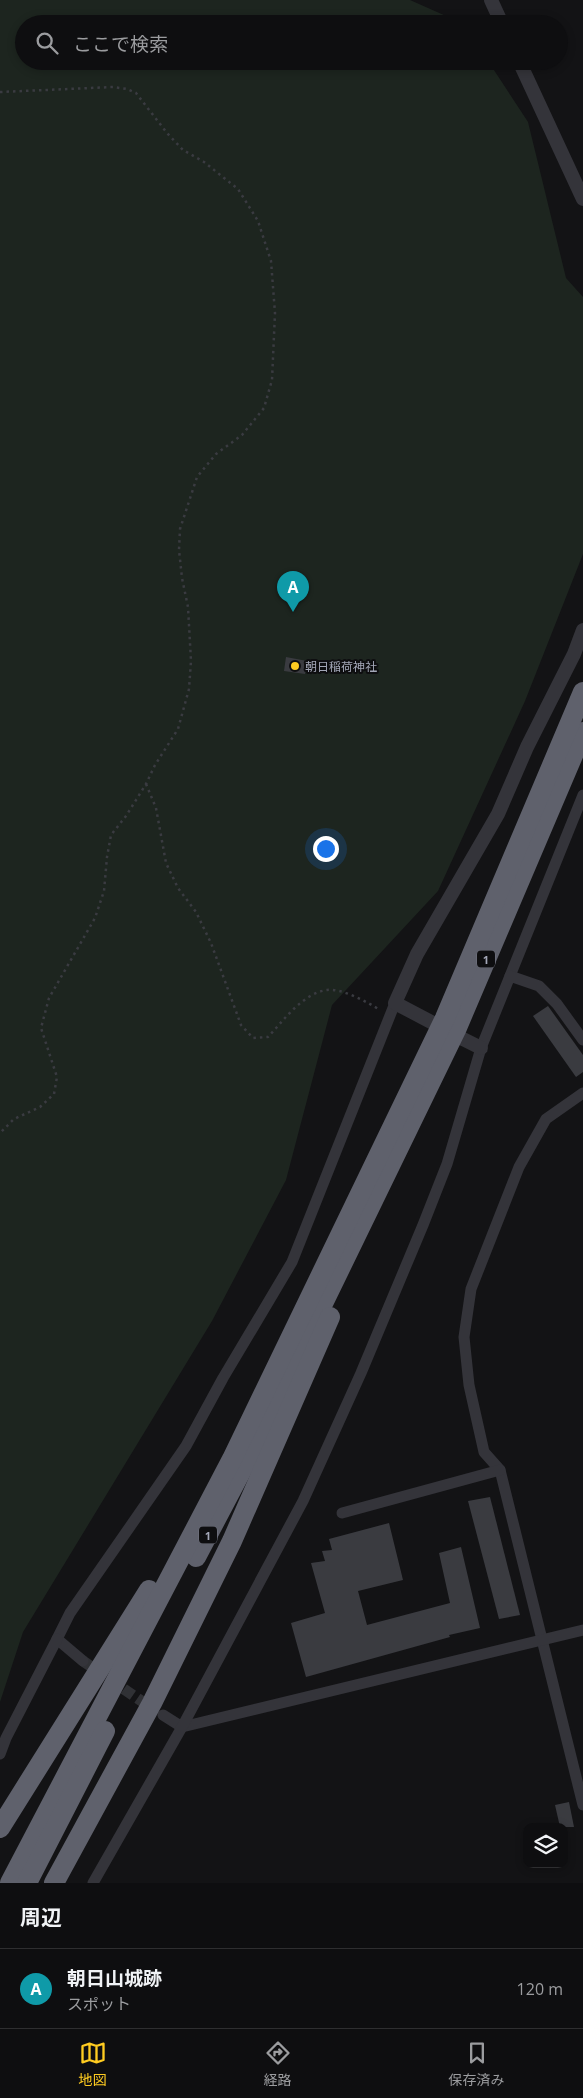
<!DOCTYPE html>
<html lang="ja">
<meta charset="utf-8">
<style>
:root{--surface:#0e0e10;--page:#1c1c1e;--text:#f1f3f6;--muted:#9b9c9f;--line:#2e2e30;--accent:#ffcc21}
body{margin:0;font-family:"Open Sans","Noto Sans JP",sans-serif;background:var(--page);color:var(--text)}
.controls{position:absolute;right:15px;bottom:15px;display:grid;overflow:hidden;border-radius:10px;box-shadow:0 2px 8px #0003}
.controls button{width:45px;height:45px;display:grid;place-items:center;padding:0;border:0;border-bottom:1px solid var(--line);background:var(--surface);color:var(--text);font:25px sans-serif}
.you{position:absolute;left:325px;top:848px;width:18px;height:18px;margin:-12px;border:4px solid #fff;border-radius:50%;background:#1a73e8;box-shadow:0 0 0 8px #1a73e833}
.badge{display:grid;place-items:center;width:32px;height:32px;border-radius:50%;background:var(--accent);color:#fff;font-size:16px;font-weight:700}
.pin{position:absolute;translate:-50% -41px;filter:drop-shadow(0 1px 2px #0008)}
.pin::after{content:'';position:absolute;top:26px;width:18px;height:15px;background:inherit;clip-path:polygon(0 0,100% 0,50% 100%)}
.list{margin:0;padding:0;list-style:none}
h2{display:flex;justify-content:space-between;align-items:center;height:65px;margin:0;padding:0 20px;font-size:21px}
h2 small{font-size:16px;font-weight:400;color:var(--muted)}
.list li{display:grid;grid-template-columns:32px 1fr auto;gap:15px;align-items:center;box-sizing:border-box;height:80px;padding:0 20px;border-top:1px solid var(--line)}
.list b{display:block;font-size:19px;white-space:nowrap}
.list p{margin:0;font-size:16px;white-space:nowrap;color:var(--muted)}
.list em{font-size:16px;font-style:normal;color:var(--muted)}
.icon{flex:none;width:28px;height:28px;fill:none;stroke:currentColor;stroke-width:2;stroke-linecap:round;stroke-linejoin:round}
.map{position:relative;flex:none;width:583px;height:1883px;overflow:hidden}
.search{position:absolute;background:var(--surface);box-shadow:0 2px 8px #0003;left:15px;right:15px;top:15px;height:55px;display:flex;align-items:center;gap:12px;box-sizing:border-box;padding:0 18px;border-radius:28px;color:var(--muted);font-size:19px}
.sheet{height:145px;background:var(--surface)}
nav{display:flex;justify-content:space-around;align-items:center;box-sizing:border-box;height:70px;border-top:1px solid var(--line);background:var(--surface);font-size:14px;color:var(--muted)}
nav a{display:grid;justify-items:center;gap:2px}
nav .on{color:var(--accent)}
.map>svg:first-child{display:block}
.green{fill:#1d251f}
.building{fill:#3a3b40}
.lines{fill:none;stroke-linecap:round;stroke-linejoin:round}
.minor-tunnel{stroke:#303135;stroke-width:11;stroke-dasharray:11 5.5;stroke-linecap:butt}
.path{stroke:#3a3b41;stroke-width:2.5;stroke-dasharray:2.5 4;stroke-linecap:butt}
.minor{stroke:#34343a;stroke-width:11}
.tertiary{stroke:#34343a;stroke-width:14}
.motorway{stroke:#5f616c;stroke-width:20}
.poi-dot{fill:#ffcc21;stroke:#0e0e10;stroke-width:2}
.labels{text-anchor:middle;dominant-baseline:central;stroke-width:4;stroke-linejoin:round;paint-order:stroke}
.shield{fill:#0e0e10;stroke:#767985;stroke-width:1}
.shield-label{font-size:11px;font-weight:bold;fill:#a3a7b7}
.poi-label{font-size:12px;fill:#a3a7b7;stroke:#0e0e10;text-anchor:start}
</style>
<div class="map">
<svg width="583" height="1883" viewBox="0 0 583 1883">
<rect width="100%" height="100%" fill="#131315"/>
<polygon class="green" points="0,0 410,0 464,24 24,24 24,61 488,61 528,122 566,278 583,297 583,554 525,701 438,891 332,1005 286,1180 212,1321 23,1632 0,1702"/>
<g class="building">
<polygon points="286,657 307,661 305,674 284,671"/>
<polygon points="548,1006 583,1055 583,1072 576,1077 533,1016"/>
<polygon points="490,1497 520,1615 499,1619 468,1501"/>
<polygon points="389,1523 403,1580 358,1591 367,1625 450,1603 439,1553 461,1547 480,1628 449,1635 450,1637 306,1677 291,1623 325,1613 311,1563 325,1561 322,1551 332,1550 329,1539"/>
<polygon points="569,1802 574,1827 560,1827 555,1805"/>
</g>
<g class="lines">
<polyline class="minor-tunnel" points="83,1661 153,1709"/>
<g class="path">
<polyline points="0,92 113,87 127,89 136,93 167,133 183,150 204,162 238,189 258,221 271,261 275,313 272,380 264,408 242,435 216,454 197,477 180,529 179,550 182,578 188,607 191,661 189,689 178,729 155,765 146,784 126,816 111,835 107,857 104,891 95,918 49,998 41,1028 57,1077 54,1094 40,1107 14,1119 0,1133"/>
<path d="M 146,784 L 156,808 L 166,863 L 178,888 L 196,912 L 211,943 L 241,1025 L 253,1038 L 268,1037 C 283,1021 303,993 327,990 C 342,988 367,1002 380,1010"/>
</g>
<g class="minor">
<polyline points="510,976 583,795"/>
<polyline points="583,1093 546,1119 519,1167 471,1289 464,1337 469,1385 484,1452 500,1470 583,1805"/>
<polyline points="342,1513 500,1470"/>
<polyline points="83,1661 57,1639 70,1613 186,1446 223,1378 292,1262 395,1003"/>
<polyline points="163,1715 182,1727 583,1630"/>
<polyline points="0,1754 6,1738 57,1639"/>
<polyline points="93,1883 182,1727 303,1501 361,1373 423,1225 447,1164 481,1048 510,976 539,986 557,1004 583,1040"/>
</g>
<g class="tertiary">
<polyline points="491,0 502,24"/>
<polyline points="519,61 583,199"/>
<polyline points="433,1023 395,1003 417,954 498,814 527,747 574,654 583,630"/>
<polyline points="463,1039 481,1048"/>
</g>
<g class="motorway">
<polyline points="196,1557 244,1466 456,1030 583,732"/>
<polyline points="0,1828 149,1590"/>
<polyline points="10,1883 232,1459 445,1018 583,692"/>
<polyline points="27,1883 105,1731"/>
<polyline points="54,1883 152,1703 232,1541 330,1317"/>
</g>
</g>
<circle class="poi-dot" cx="295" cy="666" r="5"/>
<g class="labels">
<g class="shield">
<rect x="477" y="950.5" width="18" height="17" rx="4"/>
<rect x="199" y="1526.5" width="18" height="17" rx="4"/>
</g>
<g class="shield-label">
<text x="486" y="959">1</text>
<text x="208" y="1535">1</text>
</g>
<g class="poi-label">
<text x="305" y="666">朝日稲荷神社</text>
</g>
</g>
</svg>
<div class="controls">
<button><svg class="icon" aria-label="layers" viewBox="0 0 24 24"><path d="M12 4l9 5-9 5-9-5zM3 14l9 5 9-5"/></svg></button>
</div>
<div class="you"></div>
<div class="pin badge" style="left:293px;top:612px;background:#0f9aa8">A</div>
<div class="search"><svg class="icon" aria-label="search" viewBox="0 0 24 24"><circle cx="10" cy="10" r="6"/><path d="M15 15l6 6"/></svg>ここで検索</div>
</div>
<section class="sheet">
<h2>周辺<small></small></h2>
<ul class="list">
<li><span class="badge" style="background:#0f9aa8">A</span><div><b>朝日山城跡</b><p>スポット</p></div><em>120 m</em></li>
</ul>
</section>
<nav>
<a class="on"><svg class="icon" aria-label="map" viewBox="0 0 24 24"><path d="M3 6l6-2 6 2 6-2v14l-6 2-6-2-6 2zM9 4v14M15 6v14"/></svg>地図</a>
<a><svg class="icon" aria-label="directions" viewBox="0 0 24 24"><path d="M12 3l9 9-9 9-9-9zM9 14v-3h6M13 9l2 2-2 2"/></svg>経路</a>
<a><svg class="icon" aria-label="saved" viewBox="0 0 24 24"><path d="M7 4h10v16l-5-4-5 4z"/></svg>保存済み</a>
</nav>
